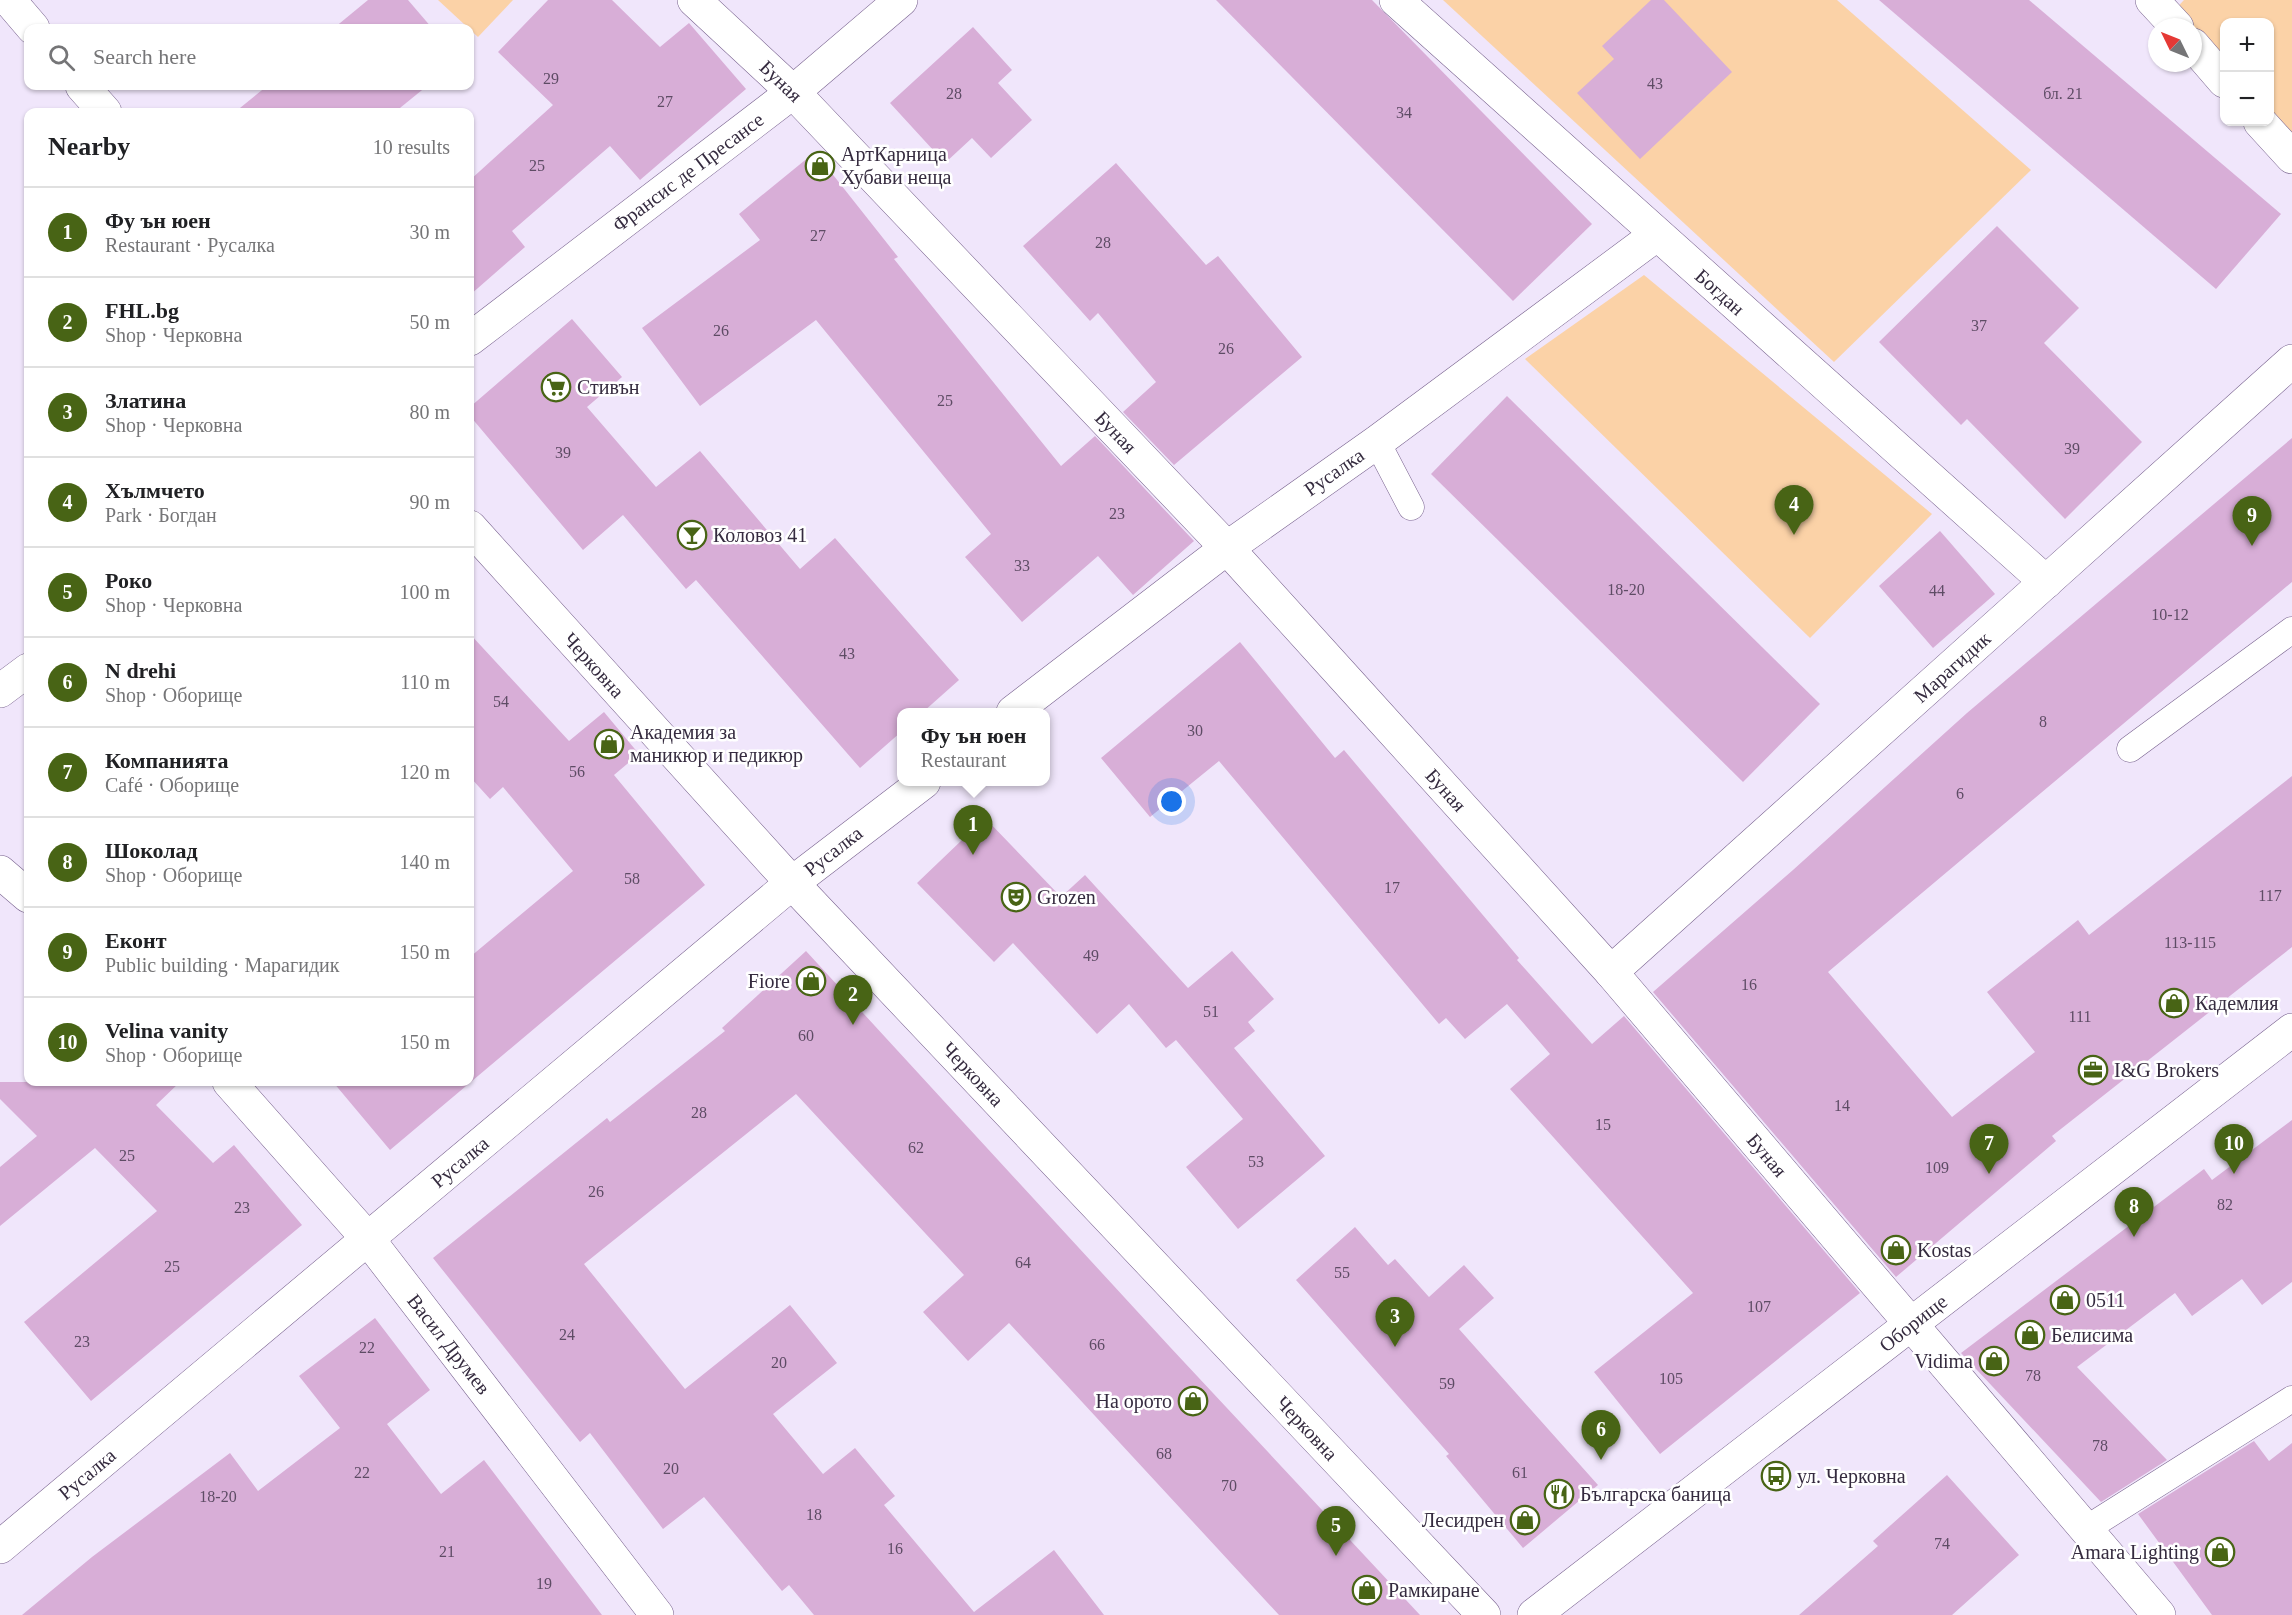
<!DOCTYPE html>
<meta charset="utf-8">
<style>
:root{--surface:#fff;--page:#f2f2f2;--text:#202124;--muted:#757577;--line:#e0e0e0;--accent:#486415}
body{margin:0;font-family:Georgia,serif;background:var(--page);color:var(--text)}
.controls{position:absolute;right:18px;top:18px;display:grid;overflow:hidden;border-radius:12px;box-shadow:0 2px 4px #0004}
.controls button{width:54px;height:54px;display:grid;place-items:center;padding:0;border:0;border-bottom:2px solid var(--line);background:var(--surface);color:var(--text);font:30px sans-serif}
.compass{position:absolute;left:2148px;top:18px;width:54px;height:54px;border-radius:50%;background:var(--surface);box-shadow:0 2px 4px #0004;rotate:313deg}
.you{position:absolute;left:1172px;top:802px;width:21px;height:21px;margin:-15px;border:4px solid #fff;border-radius:50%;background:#1a73e8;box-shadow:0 0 0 9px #1a73e833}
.badge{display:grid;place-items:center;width:39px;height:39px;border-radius:50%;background:var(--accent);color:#fff;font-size:20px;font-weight:700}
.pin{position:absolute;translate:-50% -50px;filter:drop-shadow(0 2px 3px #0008)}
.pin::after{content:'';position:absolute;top:32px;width:21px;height:18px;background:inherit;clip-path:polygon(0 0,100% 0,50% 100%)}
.popup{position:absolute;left:897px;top:708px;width:153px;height:78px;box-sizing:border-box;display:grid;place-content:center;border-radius:12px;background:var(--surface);filter:drop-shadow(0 2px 4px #0005);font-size:20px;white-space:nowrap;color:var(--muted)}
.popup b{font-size:22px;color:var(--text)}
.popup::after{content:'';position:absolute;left:50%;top:100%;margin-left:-12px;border:12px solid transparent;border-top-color:var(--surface)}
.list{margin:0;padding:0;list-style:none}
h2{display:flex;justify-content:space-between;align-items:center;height:78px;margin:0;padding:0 24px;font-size:26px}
h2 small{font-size:20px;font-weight:400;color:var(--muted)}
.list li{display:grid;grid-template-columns:39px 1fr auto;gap:18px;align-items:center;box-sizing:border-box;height:90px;padding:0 24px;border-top:2px solid var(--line)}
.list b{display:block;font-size:22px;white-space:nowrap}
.list p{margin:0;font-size:20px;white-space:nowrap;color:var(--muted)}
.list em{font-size:20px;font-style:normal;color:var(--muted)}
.icon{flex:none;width:33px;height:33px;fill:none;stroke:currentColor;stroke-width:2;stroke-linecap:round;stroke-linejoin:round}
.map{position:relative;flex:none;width:2292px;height:1615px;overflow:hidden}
.search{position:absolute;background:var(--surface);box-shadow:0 2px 4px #0004;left:24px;top:24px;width:450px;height:66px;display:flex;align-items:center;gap:15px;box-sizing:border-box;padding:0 21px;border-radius:12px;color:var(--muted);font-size:22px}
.panel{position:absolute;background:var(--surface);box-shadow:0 2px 4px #0004;left:24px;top:108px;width:450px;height:978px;border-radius:12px}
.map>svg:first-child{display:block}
.green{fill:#fbd2a7}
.building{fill:#d8aed7}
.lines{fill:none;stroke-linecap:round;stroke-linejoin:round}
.lane-casing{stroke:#78628e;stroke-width:27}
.street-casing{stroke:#78628e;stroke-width:34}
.secondary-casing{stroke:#78628e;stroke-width:34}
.lane{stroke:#fff;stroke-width:26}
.street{stroke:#fff;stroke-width:33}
.secondary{stroke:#fff;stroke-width:33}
.labels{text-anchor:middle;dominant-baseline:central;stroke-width:5;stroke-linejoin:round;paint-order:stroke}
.number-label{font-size:16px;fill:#5e4c65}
.street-label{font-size:20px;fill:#352b3f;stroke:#fff}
.poi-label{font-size:20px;fill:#352b3f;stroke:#fff;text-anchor:start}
</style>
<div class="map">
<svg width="2292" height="1615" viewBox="0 0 2292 1615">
<rect width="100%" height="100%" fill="#f0e6fb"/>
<g class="green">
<polygon points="438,0 513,0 478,37"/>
<polygon points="1443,0 1837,0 2031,170 1834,362"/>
<polygon points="2184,0 2292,0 2292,149 2270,122 2270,22 2224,22 2224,81 2193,45 2193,27 2177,27 2168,17"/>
<polygon points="1644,275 1932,514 1810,638 1525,359"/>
</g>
<g class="building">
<polygon points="368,0 408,0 432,28 334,28"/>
<polygon points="548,0 612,0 660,47 689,23 746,89 640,180 610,146 512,231 525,247 470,295 470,180 553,105 498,52"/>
<polygon points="1216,0 1372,0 1592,224 1513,301"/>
<polygon points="1651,0 1664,0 1732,72 1640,159 1577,93 1614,59 1602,46"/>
<polygon points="1879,0 2029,0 2281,214 2216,289"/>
<polygon points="973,27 1012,70 998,83 1032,120 991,158 972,138 945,163 890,103"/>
<polygon points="267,86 427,86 395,112 235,112"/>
<polygon points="815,152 898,257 894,259 1061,466 1095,436 1194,541 1133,595 1098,556 1022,622 965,557 991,534 816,320 700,406 642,328 760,240 739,214"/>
<polygon points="1116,163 1206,265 1218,256 1302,357 1174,465 1123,412 1156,382 1098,313 1090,321 1023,246"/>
<polygon points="1997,226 2079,308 2044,343 2142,442 2065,519 1967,419 1961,425 1879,342"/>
<polygon points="572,319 622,377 587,407 656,487 700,451 800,569 835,538 959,680 923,712 901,712 901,732 860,768 696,580 686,589 623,515 583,550 470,416 470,407"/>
<polygon points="1507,396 1820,704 1743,782 1431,474"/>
<polygon points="2292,438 2292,582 1828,972 1952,1117 2035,1052 1987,992 2078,920 2089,935 2292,776 2292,947 2052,1136 2056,1141 1896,1277 1653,992 1793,870 1967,713"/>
<polygon points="1940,531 1995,594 1933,648 1879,586"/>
<polygon points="470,634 569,741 604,712 639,754 614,775 705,885 390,1150 333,1082 470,1082 470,957 573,871 503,787 490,799 470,777"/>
<polygon points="1240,642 1335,758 1344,750 1519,958 1517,960 1592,1044 1624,1016 1860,1293 1660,1454 1594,1372 1693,1293 1510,1089 1550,1054 1507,1004 1465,1039 1446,1018 1439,1024 1219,761 1150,817 1101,758"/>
<polygon points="985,818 1061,897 1085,875 1188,988 1232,951 1274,999 1248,1022 1255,1031 1234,1048 1325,1156 1238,1229 1186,1167 1243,1119 1176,1040 1166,1048 1129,1004 1097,1034 1013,943 994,962 917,883"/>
<polygon points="806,951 1170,1347 1420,1615 1279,1615 1009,1323 968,1361 923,1312 964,1275 796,1094 584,1264 685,1389 790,1305 837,1363 773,1414 823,1474 855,1448 895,1496 884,1505 974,1612 1054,1550 1104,1615 814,1615 789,1585 782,1591 704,1497 663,1529 590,1433 580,1442 433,1258 607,1118 610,1122 725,1031 722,1028"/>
<polygon points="0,1082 180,1082 156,1105 213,1163 234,1145 302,1225 91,1401 24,1322 157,1211 95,1148 0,1226 0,1167 37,1136 0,1099"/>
<polygon points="2292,1120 2292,1282 2262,1305 2242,1279 2192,1316 2175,1293 2077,1367 2167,1460 2101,1502 1961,1353 2204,1169 2212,1180"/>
<polygon points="1355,1227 1388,1265 1395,1259 1429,1297 1464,1265 1494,1298 1459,1329 1598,1485 1523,1548 1446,1456 1449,1454 1296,1280"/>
<polygon points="375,1318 430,1390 387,1424 441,1494 484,1460 602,1615 22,1615 92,1557 230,1453 258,1491 340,1428 299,1376"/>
<polygon points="2254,1441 2269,1461 2292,1443 2292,1615 2212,1615 2138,1514"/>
<polygon points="1947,1475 2019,1555 1952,1615 1799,1615 1878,1546 1873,1541"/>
</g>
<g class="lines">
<g class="lane-casing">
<g id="lane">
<polyline points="1377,442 1411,507"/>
<polyline points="2130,749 2292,630"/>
<polyline points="2086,1529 2292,1399"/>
</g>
</g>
<g class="street-casing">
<g id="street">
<polyline points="694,0 793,92 1227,548 1352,686 1611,972 2159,1615"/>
<polyline points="1396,0 2046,582"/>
<polyline points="2152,0 2177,27"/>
<polyline points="2193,45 2224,81"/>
<polyline points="2260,122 2292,157"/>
<polyline points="470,339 793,92 901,0"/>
<polyline points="0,691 28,670"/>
<polyline points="1013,712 1227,548 1377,442 1656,235"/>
<polyline points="0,872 28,896"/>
<polyline points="1611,972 2292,361"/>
<polyline points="229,1082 368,1239 657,1615"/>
<polyline points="0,1547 792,883 924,782"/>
</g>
</g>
<g class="secondary-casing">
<g id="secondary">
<polyline points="9,0 33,28"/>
<polyline points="82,86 105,112"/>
<polyline points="470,527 792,883 1484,1615"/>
<polyline points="1534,1615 2292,1030"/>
</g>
</g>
<use href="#lane" class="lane"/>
<use href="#street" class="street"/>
<use href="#secondary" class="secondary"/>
</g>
<defs>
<g id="shop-ring" transform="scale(1.5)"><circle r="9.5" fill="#fff" stroke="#486415" stroke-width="1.5"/><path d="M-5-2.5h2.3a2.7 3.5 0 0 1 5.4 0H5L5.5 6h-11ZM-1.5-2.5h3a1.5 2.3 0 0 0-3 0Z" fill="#486415"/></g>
<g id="supermarket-ring" transform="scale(1.5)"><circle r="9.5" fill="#fff" stroke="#486415" stroke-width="1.5"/><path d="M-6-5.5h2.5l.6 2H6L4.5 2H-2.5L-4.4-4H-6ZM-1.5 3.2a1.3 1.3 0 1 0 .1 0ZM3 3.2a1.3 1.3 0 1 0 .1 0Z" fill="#486415"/></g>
<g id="bar-ring" transform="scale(1.5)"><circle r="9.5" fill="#fff" stroke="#486415" stroke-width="1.5"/><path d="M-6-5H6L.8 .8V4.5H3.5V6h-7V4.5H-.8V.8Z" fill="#486415"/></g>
<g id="theatre-ring" transform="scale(1.5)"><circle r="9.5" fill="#fff" stroke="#486415" stroke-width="1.5"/><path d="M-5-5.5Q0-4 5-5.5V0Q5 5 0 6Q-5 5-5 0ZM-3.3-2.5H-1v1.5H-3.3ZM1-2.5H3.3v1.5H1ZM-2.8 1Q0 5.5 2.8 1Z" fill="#486415"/></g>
<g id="office-ring" transform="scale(1.5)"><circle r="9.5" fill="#fff" stroke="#486415" stroke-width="1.5"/><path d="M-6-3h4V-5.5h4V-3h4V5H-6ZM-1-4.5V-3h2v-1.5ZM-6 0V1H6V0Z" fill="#486415"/></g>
<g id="bus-ring" transform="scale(1.5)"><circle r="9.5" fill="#fff" stroke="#486415" stroke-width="1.5"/><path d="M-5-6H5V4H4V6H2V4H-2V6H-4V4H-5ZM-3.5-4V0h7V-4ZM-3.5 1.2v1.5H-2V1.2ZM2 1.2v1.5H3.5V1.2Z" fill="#486415"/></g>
<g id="restaurant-ring" transform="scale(1.5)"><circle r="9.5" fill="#fff" stroke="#486415" stroke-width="1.5"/><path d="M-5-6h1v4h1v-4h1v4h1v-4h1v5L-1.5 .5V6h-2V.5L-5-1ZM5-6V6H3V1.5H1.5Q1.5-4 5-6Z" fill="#486415"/></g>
</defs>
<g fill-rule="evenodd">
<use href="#shop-ring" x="820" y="166"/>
<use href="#supermarket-ring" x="556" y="387"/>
<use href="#bar-ring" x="692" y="535"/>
<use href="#shop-ring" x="609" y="744"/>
<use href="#theatre-ring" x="1016" y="897"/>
<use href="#shop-ring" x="811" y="981"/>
<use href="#shop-ring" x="2174" y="1003"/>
<use href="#office-ring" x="2093" y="1070"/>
<use href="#shop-ring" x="1896" y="1250"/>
<use href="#shop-ring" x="2065" y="1300"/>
<use href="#shop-ring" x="2030" y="1335"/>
<use href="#shop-ring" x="1994" y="1361"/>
<use href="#shop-ring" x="1193" y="1401"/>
<use href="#bus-ring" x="1776" y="1476"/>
<use href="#restaurant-ring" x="1559" y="1494"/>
<use href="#shop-ring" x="1525" y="1520"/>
<use href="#shop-ring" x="2220" y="1552"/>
<use href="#shop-ring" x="1367" y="1590"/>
</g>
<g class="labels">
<g class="number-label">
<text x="551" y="78">29</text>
<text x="1655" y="83">43</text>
<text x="954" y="93">28</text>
<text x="2063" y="93">бл. 21</text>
<text x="665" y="101">27</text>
<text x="1404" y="112">34</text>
<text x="537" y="165">25</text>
<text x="818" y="235">27</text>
<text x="1103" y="242">28</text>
<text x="1979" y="325">37</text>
<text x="721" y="330">26</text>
<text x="1226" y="348">26</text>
<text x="945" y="400">25</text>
<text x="2072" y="448">39</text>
<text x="563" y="452">39</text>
<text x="1117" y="513">23</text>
<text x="1022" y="565">33</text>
<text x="1626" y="589">18-20</text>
<text x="1937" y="590">44</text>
<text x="2170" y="614">10-12</text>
<text x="847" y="653">43</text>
<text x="501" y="701">54</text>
<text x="2043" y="721">8</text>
<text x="1195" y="730">30</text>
<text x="577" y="771">56</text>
<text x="1960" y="793">6</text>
<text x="632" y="878">58</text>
<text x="1392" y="887">17</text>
<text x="2270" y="895">117</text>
<text x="2190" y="942">113-115</text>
<text x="1091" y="955">49</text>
<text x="1749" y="984">16</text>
<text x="1211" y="1011">51</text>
<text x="2080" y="1016">111</text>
<text x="806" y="1035">60</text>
<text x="1842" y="1105">14</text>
<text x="699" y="1112">28</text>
<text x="1603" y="1124">15</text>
<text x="916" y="1147">62</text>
<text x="127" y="1155">25</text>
<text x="1256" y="1161">53</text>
<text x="1937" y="1167">109</text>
<text x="596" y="1191">26</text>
<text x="2225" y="1204">82</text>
<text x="242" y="1207">23</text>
<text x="1023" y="1262">64</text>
<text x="172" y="1266">25</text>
<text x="1342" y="1272">55</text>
<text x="1759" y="1306">107</text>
<text x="567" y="1334">24</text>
<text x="82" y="1341">23</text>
<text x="1097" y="1344">66</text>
<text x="367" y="1347">22</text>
<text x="779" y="1362">20</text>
<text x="2033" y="1375">78</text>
<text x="1671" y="1378">105</text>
<text x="1447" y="1383">59</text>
<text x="2100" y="1445">78</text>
<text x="1164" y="1453">68</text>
<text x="671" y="1468">20</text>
<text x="362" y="1472">22</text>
<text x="1520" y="1472">61</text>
<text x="1229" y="1485">70</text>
<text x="218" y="1496">18-20</text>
<text x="814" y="1514">18</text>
<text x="1942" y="1543">74</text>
<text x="895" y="1548">16</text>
<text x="447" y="1551">21</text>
<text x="544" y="1583">19</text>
</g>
<g class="street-label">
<text transform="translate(781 81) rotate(44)">Буная</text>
<text transform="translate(688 172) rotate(-37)">Франсис де Пресансе</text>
<text transform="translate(1720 292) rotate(42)">Богдан</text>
<text transform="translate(1116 432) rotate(46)">Буная</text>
<text transform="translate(1334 472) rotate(-35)">Русалка</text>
<text transform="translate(594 665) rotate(48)">Черковна</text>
<text transform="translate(1952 667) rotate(-42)">Марагидик</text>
<text transform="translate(1446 790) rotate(48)">Буная</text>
<text transform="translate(833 851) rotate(-38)">Русалка</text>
<text transform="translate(973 1074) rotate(47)">Черковна</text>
<text transform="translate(1767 1155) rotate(50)">Буная</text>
<text transform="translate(460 1162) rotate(-40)">Русалка</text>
<text transform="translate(1913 1323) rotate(-38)">Оборище</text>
<text transform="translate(449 1344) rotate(52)">Васил Друмев</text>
<text transform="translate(1307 1428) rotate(47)">Черковна</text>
<text transform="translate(87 1474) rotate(-40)">Русалка</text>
</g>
<g class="poi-label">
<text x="841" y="154">АртКарница<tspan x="841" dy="23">Хубави неща</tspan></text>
<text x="577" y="387">Стивън</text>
<text x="713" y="535">Коловоз 41</text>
<text x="630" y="732">Академия за<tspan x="630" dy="23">маникюр и педикюр</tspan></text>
<text x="1037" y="897">Grozen</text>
<text x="790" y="981" text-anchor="end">Fiore</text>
<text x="2195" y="1003">Кадемлия</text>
<text x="2114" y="1070">I&amp;G Brokers</text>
<text x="1917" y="1250">Kostas</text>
<text x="2086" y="1300">0511</text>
<text x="2051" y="1335">Белисима</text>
<text x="1973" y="1361" text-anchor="end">Vidima</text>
<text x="1172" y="1401" text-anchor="end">На орото</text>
<text x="1797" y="1476">ул. Черковна</text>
<text x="1580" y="1494">Българска баница</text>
<text x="1504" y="1520" text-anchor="end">Лесидрен</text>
<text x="2199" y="1552" text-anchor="end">Amara Lighting</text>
<text x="1388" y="1590">Рамкиране</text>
</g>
</g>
</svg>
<div class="controls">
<button>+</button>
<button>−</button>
</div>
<svg class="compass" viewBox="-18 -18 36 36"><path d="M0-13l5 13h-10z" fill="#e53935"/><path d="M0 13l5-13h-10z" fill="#757577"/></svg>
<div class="you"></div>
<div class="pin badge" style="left:973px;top:855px">1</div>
<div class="popup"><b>Фу ън юен</b>Restaurant</div>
<div class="pin badge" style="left:853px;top:1025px">2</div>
<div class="pin badge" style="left:1395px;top:1347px">3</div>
<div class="pin badge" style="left:1794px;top:535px">4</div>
<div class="pin badge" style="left:1336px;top:1556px">5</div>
<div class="pin badge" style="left:1601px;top:1460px">6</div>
<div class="pin badge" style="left:1989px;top:1174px">7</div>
<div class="pin badge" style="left:2134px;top:1237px">8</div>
<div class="pin badge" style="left:2252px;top:546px">9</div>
<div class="pin badge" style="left:2234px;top:1174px">10</div>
<div class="search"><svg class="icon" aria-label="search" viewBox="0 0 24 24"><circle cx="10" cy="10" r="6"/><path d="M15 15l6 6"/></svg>Search here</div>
<section class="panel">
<h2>Nearby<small>10 results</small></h2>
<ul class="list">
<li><span class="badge">1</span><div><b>Фу ън юен</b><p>Restaurant · Русалка</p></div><em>30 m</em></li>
<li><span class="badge">2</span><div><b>FHL.bg</b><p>Shop · Черковна</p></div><em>50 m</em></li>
<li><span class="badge">3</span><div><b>Златина</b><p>Shop · Черковна</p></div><em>80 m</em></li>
<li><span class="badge">4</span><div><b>Хълмчето</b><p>Park · Богдан</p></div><em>90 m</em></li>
<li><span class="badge">5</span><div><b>Роко</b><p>Shop · Черковна</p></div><em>100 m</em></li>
<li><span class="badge">6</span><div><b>N drehi</b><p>Shop · Оборище</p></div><em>110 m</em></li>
<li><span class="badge">7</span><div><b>Компанията</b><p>Café · Оборище</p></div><em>120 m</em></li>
<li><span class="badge">8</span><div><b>Шоколад</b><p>Shop · Оборище</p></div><em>140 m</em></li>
<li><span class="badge">9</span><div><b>Еконт</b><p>Public building · Марагидик</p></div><em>150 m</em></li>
<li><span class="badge">10</span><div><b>Velina vanity</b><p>Shop · Оборище</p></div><em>150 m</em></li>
</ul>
</section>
</div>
